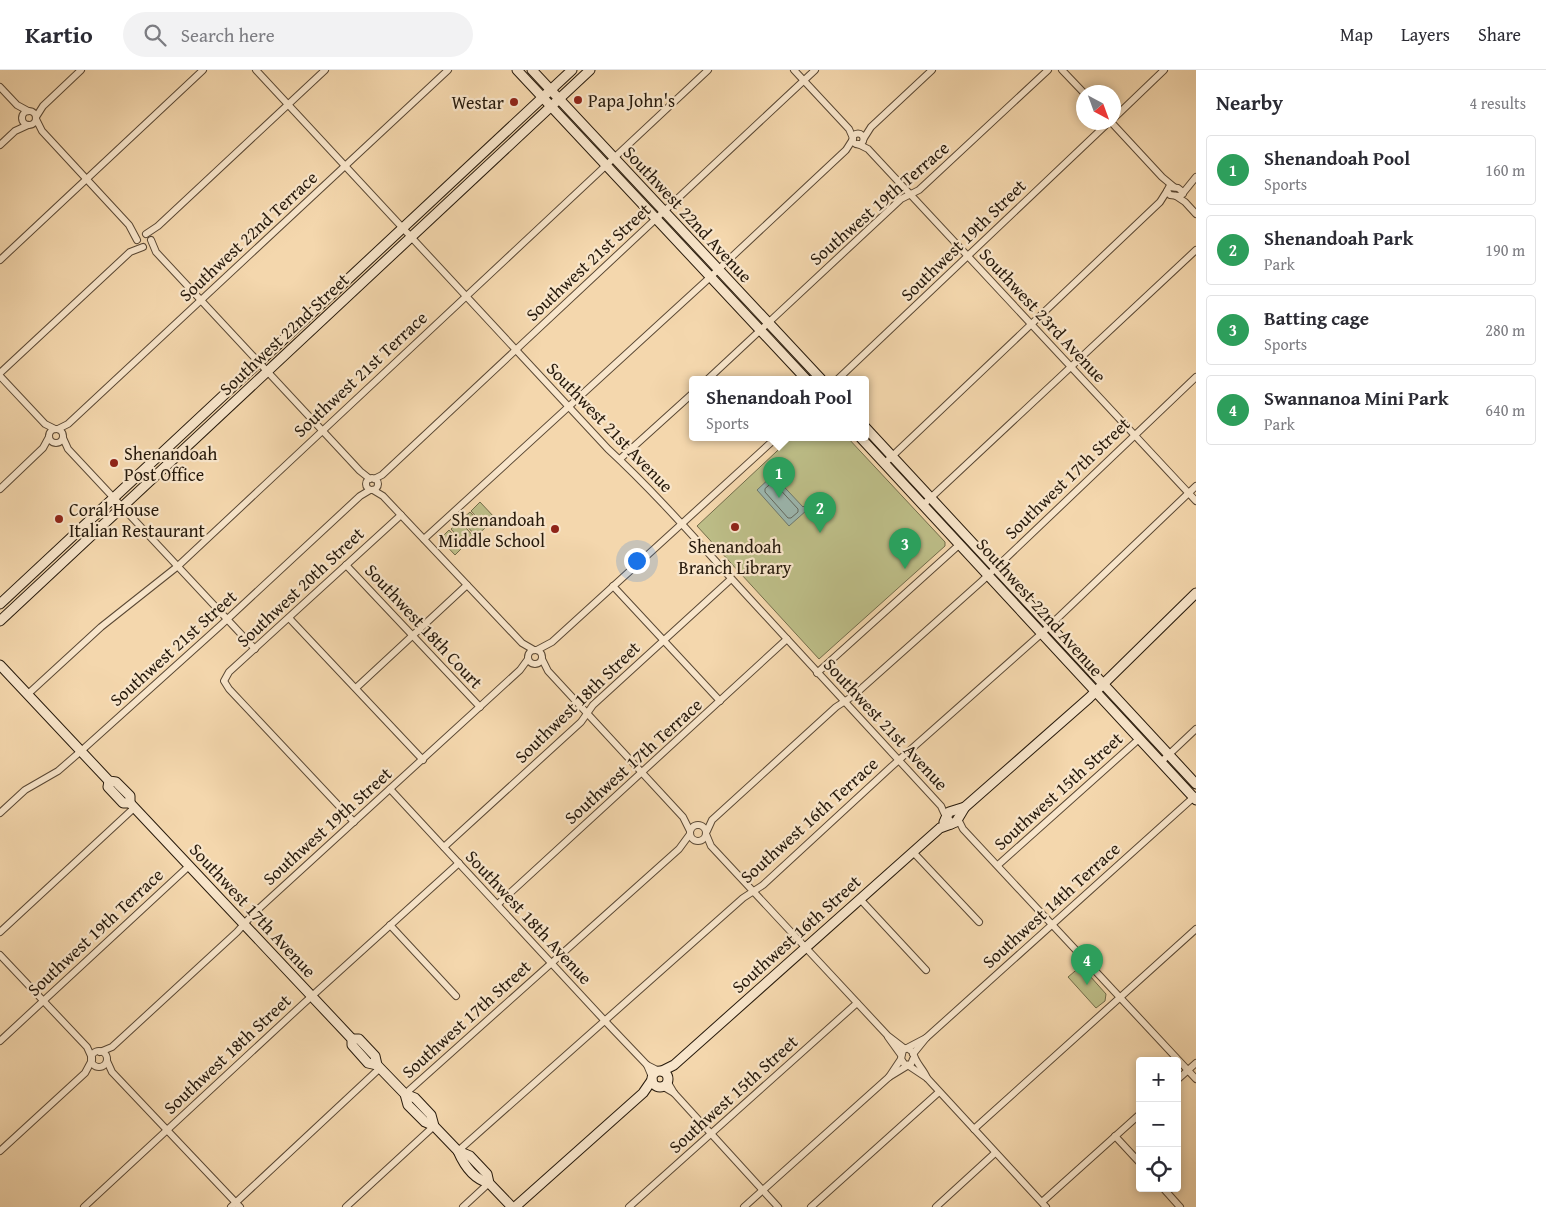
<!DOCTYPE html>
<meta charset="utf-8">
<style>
:root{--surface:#fff;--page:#f2f2f3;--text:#2b2b33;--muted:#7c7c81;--line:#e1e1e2;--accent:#1a73e8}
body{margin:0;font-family:"Gentium Book Plus",serif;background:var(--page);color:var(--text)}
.controls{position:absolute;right:15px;bottom:15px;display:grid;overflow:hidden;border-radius:5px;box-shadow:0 2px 8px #0003}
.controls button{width:45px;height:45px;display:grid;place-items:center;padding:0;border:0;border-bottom:1px solid var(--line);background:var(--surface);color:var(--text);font:25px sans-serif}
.compass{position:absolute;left:1076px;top:15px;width:45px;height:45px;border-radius:50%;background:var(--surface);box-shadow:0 2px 8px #0003;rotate:139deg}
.you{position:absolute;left:636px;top:490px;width:18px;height:18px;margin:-12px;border:4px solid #fff;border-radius:50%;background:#1a73e8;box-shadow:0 0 0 8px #1a73e833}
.badge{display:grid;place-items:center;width:32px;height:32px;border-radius:50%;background:var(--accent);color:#fff;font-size:16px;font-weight:700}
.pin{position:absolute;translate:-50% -41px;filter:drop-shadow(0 1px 2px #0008)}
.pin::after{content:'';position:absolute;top:26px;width:18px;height:15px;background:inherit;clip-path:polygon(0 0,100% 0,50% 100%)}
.popup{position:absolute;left:689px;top:306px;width:180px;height:65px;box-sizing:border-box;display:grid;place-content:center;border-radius:5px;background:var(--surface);filter:drop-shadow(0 1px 4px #0005);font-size:16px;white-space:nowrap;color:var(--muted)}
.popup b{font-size:19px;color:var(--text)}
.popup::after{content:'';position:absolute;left:50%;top:100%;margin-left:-10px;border:10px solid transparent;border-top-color:var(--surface)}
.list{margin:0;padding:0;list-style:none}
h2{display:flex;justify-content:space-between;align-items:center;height:65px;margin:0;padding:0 20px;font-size:21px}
h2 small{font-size:16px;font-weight:400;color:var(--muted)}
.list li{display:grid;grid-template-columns:32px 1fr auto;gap:15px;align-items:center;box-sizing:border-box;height:70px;margin:0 10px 10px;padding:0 10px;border:1px solid var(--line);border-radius:5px}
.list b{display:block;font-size:19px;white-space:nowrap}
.list p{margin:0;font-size:16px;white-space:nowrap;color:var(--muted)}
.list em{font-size:16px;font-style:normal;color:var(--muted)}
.icon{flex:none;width:28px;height:28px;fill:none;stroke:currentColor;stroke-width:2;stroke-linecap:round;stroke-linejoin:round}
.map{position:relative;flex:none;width:1196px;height:1137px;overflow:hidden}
header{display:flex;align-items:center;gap:30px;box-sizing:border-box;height:70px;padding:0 25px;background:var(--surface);border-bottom:1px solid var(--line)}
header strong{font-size:24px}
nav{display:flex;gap:28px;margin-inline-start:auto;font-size:18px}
.search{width:350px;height:45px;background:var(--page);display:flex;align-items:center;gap:12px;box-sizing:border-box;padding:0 18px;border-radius:28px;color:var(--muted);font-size:19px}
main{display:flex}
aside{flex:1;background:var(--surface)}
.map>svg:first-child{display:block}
.green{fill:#bdbe88;stroke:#726c4a}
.water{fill:#9cb8b0;stroke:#6d786e}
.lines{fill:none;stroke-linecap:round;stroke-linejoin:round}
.shore{stroke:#61685e;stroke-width:1}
.street-casing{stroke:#5a4834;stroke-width:8}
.secondary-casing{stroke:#26190b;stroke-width:11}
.street{stroke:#f8e5ca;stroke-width:6}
.secondary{stroke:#f8e5ca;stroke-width:9}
.poi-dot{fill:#8f2418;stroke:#f8e5ca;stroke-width:2}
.labels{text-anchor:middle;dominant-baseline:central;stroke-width:4.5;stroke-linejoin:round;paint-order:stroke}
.poi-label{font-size:18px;fill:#26190b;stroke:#f8e5ca;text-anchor:start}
.street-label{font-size:18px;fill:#26190b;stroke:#f8e5ca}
</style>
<header>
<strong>Kartio</strong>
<div class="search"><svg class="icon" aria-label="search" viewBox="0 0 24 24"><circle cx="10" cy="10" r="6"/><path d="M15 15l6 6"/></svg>Search here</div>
<nav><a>Map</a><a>Layers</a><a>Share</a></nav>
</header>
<main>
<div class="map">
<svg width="1196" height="1137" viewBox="0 0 1196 1137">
<rect width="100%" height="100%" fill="#f4d7ad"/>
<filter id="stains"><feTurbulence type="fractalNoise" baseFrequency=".004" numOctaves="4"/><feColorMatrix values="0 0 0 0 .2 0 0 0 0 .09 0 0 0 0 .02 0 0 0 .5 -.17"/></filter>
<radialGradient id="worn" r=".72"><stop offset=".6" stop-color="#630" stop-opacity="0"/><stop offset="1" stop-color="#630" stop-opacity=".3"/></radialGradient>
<g class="green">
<polygon points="792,367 847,367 945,472 945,476 819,589 697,456"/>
<polygon points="480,432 495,448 486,457 471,441"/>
<polygon points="470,442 485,458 476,466 461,450"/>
<polygon points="460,451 474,467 465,475 451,459"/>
<polygon points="449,460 464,476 455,485 440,469"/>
<polygon points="1081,896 1106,924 1105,931 1096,938 1068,907"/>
</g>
<polygon class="water" points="773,405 803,437 804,436 807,440 789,456 757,420"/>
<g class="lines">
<polygon class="shore" points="772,413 775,414 798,439 798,442 791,448 788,448 765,422 765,419"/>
<g class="street-casing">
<g id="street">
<path d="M 256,0 L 608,379 C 659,426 704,479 751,530 C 814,599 878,667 941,736 L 946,747"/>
<polyline points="794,0 849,59 853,68"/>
<polyline points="1062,0 1084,23"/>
<polyline points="0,17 17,35 28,41"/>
<circle cx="29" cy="48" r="7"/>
<polyline points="36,47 43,36 81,0"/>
<polyline points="1114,48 1164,0"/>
<polyline points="36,49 42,61 129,155 137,170"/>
<polyline points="1111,52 1162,107 1174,117"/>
<circle cx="858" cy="69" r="5.5"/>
<polyline points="864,68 871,57 932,0"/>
<polyline points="858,74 868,79 1196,431"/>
<polyline points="0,75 15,61 28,55"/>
<polygon points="1169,117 1178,118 1183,122 1183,124 1178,126 1170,125 1167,121"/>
<polyline points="1183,123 1196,107"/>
<polyline points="1176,126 1185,132 1196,144"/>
<polyline points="146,164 158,156 325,0"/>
<polyline points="151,170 156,182 360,401 370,409"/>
<polyline points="0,190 203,0"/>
<polyline points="0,303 130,182 143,177"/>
<polyline points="0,306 45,354 55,359"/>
<polyline points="708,309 901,129 919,120 1048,0"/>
<polyline points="838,309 1109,52"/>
<circle cx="56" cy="366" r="7"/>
<polyline points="58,359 68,354 448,0"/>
<polyline points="63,368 68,379 255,579"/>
<polyline points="620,389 693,323"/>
<polyline points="885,393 1160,132 1167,121"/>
<circle cx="372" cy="414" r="6"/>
<polyline points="374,409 382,405 815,0"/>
<polyline points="0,419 43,378 49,367"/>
<polyline points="373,420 383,426 522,573 534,580"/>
<polyline points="923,435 1196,180"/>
<polyline points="424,469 706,211 846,80 853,69"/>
<polyline points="346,495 480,637"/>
<polyline points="613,516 720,631"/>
<polyline points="289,548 423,690"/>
<circle cx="535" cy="587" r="7"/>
<polyline points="537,580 552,572 777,367"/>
<polyline points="542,589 548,601 683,747 690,761"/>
<polyline points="817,603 960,474"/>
<polyline points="356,618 467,515"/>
<polyline points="28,624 101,557 178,496 708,0"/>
<polyline points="1161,692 1196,659"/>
<polyline points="390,719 605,951 647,995 659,1001"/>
<polyline points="0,743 25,720 58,701 81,681 221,555 360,426 370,420"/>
<polyline points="958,749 963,759 1196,1009"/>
<polyline points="354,752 229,619 224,611 229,602 401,445"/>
<circle cx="698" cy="763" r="8"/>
<polyline points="707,761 712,750 836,637 853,626 982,511 1196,307"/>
<polyline points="706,764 711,776 888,966 905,979"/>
<polyline points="444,777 581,652 593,635 731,509"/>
<polyline points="913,782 979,852"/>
<polyline points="998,795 1139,669"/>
<polyline points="860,829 926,900"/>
<polyline points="498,834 787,569"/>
<polyline points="390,855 456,926"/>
<polyline points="0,862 134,738"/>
<polyline points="0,885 87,977 92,988"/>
<polyline points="888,967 901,985"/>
<polyline points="0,971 189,796"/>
<polyline points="907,978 926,968"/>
<circle cx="99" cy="989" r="8"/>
<polyline points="100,982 112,977 237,862 254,843 520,600 528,589"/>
<polyline points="913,984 926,968 1195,726"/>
<path d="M 913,989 L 911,994 L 905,995 L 901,989 L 903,980 L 907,978 L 913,982 C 915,993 923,998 927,1008"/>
<polyline points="107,991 112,1002 240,1137"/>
<polyline points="647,995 652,1007"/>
<polyline points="909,996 927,1008 1046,1137"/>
<polyline points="889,1007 901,989"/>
<polyline points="1177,1010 1196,993"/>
<polyline points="667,1011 674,1023 778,1137"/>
<polyline points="662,1016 674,1023"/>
<polyline points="405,1024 679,779 690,764"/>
<polyline points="974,1059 1196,859"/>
<polyline points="1115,1066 1140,1093"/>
<polyline points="0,1081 85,1003 92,990"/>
<polyline points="458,1081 743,828 763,815 891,697 1041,564 1196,416"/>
<polyline points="1163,1118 1180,1137"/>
<polyline points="1042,1132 1140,1044"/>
<polyline points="84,1137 302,935 459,793"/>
<polyline points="231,1137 380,998"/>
<polyline points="346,1137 434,1056"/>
<polyline points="463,1137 489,1113"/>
<polyline points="629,1137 857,933"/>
<polyline points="744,1137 889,1007 907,996"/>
<polyline points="811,1137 939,1022"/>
<polyline points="936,1137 995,1083"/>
</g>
</g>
<g class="secondary-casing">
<g id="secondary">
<polyline points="517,0 806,309"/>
<polyline points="532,0 821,309"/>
<polyline points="865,357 1196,714"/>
<polyline points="860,367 1196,730"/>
<polyline points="0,534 572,0"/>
<polyline points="0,551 590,0"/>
<polyline points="0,595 109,711 116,712 130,726 130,733"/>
<polyline points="109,711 108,717 123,733 130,733 352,969 352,975 368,993 377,995 405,1024 408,1035 425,1052 434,1056"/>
<polyline points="946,748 951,754 956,752 965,737 1089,628 1196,523"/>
<polyline points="944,752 949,742 965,737"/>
<polyline points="352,969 359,969 375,986 377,995"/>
<polyline points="662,1001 674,995 940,758 951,754"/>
<circle cx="660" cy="1009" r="8"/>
<polyline points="405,1024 415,1028 431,1045 434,1056 458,1081 470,1086 487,1104 489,1113 512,1137"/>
<path d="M 458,1081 C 464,1095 473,1109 489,1113"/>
<polyline points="515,1137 643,1023 652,1010"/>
</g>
</g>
<use href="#street" class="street"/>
<use href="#secondary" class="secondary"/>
</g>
<g class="poi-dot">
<circle cx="578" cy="30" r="5"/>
<circle cx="514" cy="32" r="5"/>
<circle cx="114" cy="393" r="5"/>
<circle cx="59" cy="449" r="5"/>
<circle cx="735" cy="457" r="5"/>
<circle cx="555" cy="459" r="5"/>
</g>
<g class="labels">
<g class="poi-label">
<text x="588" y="30">Papa John's</text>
<text x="504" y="32" text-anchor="end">Westar</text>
<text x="124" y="383">Shenandoah<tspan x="124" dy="21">Post Office</tspan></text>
<text x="69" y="439">Coral House<tspan x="69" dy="21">Italian Restaurant</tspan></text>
<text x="545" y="449" text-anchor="end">Shenandoah<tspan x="545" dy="21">Middle School</tspan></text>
<text x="735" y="476" text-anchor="middle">Shenandoah<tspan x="735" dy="21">Branch Library</tspan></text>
</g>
<g class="street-label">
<text transform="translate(879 133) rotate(-41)">Southwest 19th Terrace</text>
<text transform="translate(688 144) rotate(47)">Southwest 22nd Avenue</text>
<text transform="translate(248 166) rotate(-43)">Southwest 22nd Terrace</text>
<text transform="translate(963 170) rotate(-44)">Southwest 19th Street</text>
<text transform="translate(588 192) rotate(-43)">Southwest 21st Street</text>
<text transform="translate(1043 245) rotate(47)">Southwest 23rd Avenue</text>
<text transform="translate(284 264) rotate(-43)">Southwest 22nd Street</text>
<text transform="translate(360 304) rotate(-43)">Southwest 21st Terrace</text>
<text transform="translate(610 357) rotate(46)">Southwest 21st Avenue</text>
<text transform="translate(1067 408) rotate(-44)">Southwest 17th Street</text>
<text transform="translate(300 517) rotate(-43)">Southwest 20th Street</text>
<text transform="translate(1040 537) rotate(48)">Southwest 22nd Avenue</text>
<text transform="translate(424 556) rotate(47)">Southwest 18th Court</text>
<text transform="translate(173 578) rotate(-42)">Southwest 21st Street</text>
<text transform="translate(577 632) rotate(-44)">Southwest 18th Street</text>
<text transform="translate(886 654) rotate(47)">Southwest 21st Avenue</text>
<text transform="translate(633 691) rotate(-42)">Southwest 17th Terrace</text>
<text transform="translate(1058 721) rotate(-42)">Southwest 15th Street</text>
<text transform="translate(809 750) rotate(-42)">Southwest 16th Terrace</text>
<text transform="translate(327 756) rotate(-42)">Southwest 19th Street</text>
<text transform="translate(1051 835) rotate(-42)">Southwest 14th Terrace</text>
<text transform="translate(253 840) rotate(47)">Southwest 17th Avenue</text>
<text transform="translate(529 847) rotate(47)">Southwest 18th Avenue</text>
<text transform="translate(95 862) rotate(-43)">Southwest 19th Terrace</text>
<text transform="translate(796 864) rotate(-42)">Southwest 16th Street</text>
<text transform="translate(466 949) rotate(-42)">Southwest 17th Street</text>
<text transform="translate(227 984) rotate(-43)">Southwest 18th Street</text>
<text transform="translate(733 1024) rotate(-42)">Southwest 15th Street</text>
</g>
</g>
<rect width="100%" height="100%" filter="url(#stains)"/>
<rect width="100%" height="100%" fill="url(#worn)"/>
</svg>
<div class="controls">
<button>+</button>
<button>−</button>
<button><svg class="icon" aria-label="locate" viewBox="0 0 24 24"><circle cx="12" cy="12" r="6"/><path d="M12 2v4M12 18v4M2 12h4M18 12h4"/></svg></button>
</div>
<svg class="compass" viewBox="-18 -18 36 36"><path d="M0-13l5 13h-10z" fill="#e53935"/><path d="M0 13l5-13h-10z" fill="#7c7c81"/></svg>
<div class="you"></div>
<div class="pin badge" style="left:779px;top:428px;background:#2e9e5b">1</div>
<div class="popup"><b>Shenandoah Pool</b>Sports</div>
<div class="pin badge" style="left:820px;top:463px;background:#2e9e5b">2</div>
<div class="pin badge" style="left:905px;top:499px;background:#2e9e5b">3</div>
<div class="pin badge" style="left:1087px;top:915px;background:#2e9e5b">4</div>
</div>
<aside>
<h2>Nearby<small>4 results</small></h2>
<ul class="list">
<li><span class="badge" style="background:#2e9e5b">1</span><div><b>Shenandoah Pool</b><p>Sports</p></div><em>160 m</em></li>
<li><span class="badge" style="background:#2e9e5b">2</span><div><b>Shenandoah Park</b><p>Park</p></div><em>190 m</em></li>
<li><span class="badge" style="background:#2e9e5b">3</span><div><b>Batting cage</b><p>Sports</p></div><em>280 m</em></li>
<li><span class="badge" style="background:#2e9e5b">4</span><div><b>Swannanoa Mini Park</b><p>Park</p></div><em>640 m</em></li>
</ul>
</aside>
</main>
